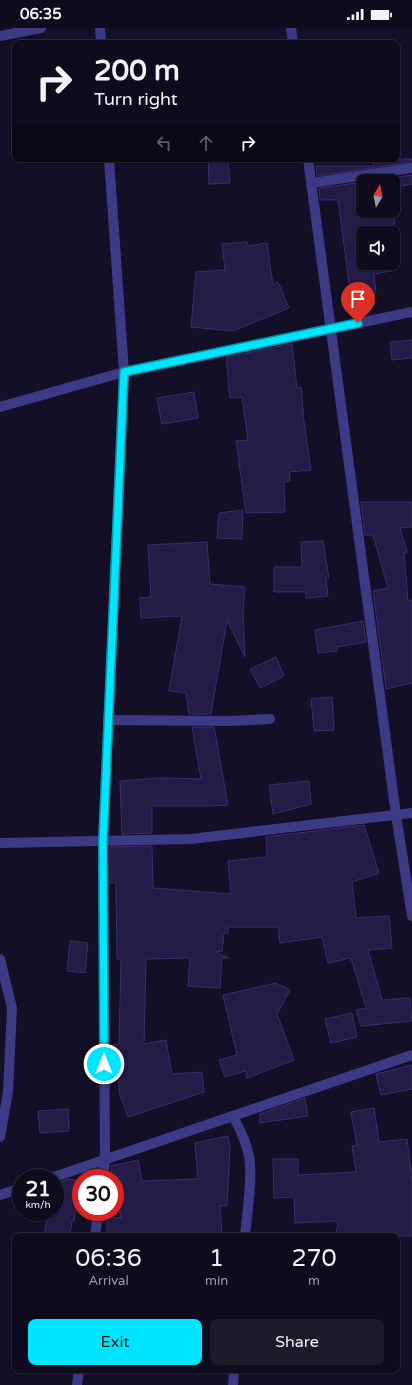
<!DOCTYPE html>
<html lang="en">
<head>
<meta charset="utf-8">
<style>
	body { margin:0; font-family:"Varela Round",sans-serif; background:#1c1929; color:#f1f3f6; height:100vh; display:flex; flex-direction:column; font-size:15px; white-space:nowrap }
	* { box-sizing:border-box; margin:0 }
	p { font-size:13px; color:#9b9ba3 }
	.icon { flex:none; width:22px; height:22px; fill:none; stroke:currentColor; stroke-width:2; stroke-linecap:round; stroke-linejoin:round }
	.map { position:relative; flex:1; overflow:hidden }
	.details { position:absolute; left:12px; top:1205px; width:388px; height:140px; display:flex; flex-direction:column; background:#0e0b1c; border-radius:8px; box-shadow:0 1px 3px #0004,0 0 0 1px #2e2b3b }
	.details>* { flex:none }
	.top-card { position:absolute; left:12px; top:12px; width:388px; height:122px; border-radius:8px; box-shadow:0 1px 3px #0004,0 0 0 1px #2e2b3b; background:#0e0b1c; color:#f1f3f6; overflow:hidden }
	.needle { width:26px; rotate:10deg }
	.controls { position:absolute; left:356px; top:146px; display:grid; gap:8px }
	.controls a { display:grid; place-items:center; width:44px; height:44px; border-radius:8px; background:#0e0b1c; box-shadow:0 1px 3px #0004,0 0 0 1px #2e2b3b; font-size:20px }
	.speed { position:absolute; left:12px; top:1141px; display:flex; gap:8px; font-size:20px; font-weight:700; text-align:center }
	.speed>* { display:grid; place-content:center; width:52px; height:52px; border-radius:50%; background:#0e0b1c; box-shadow:0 1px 3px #0004,0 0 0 1px #2e2b3b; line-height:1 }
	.speed small { font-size:10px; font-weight:400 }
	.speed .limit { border:6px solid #d22; background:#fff; color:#111 }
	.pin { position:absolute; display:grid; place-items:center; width:34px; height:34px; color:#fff; margin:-41px -17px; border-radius:50% 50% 50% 0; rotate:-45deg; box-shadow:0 0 4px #0007 }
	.pin .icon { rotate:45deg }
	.me { position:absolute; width:44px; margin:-22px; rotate:0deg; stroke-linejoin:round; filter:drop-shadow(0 0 3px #0008) }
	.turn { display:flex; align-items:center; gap:14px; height:84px; padding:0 16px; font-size:18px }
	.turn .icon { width:52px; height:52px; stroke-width:2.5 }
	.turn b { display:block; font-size:28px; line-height:34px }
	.lanes { display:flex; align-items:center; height:38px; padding:0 16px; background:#0003; justify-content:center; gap:20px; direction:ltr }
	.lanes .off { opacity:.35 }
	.eta { display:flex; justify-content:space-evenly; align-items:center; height:68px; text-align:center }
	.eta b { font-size:24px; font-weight:600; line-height:28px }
	.action { display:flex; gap:8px; margin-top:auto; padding:8px 16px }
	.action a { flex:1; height:46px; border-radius:8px; background:#00e5ff; color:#111; font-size:16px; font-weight:600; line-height:46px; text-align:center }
	.action a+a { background:#1c1929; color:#f1f3f6 }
	.status { display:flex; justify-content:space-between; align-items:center; height:28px; padding:0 20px; background:#0e0b1c; direction:ltr }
	.status svg { height:11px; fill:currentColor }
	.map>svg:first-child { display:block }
	.building { fill:#241b47; stroke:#3b2d73; fill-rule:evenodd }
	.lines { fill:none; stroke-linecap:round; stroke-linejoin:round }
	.minor { stroke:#3d3a85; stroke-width:10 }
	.route-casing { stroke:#0095a6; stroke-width:10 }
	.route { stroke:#00e5ff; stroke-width:7 }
</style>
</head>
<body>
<div class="status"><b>06:35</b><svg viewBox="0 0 49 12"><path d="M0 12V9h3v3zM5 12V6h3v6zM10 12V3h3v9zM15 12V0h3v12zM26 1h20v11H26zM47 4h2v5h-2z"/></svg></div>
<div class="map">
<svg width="412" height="1357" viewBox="0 0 412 1357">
	<rect width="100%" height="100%" fill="#130f26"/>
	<g class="building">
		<polygon points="208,131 228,131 230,155 209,156"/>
		<polygon points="373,131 412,131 412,134 317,148 316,138 374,138"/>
		<path d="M 412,147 L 412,156 L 396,159 L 396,187 L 394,187 L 396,242 L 374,246 L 376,265 L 351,269 L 338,172 L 320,172 L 319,160 L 363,154 L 363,183 L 393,183 L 393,153 L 369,153 ZM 363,205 L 393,205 L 393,235 L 363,235 Z"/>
		<polygon points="247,214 248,218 267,215 273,257 278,254 289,280 233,303 191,299 196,244 225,242 222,216"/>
		<polygon points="412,312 412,330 392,332 390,314"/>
		<polygon points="292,316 297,360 301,359 304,394 311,442 289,444 290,453 284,454 285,484 246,485 236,413 248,412 242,369 230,370 226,329"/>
		<polygon points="194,364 198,390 162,396 157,370"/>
		<polygon points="361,474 412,474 412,499 400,500 407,524 404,525 408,573 412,572 412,655 386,661 373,563 388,560 373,507 365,507"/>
		<polygon points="243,482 242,511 217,510 219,485"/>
		<polygon points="323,513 329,550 326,550 328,568 306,570 306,564 274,564 274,539 302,539 301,514"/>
		<polygon points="207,514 210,556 245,559 243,584 245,629 227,592 211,686 189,686 186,665 169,663 182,588 141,590 140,570 151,569 148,517"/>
		<polygon points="363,593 366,614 337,619 337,623 318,625 315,602"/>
		<polygon points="276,629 284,648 260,660 250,641"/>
		<polygon points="332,669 334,702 314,703 311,671"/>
		<polygon points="192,699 214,699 228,777 207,778 152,778 152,805 122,806 120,753 161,750 201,751"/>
		<polygon points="309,753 311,776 273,786 269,757"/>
		<polygon points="364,797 379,845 352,854 356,890 389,888 392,920 368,922 382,972 410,970 412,993 361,998 356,982 366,980 351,930 328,935 322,909 280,915 278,899 228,899 228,905 224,905 222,923 216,924 229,930 222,930 220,960 188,958 190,930 146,931 144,1016 166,1012 172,1046 202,1044 204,1064 128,1089 120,1067 116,1035 111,1035 111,1017 119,1016 121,931 117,931 116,855 110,855 110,819 152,818 153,860 231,866 228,833 267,829 266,809"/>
		<polygon points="70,913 88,915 85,945 67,943"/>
		<polygon points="276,955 290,962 277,986 294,1032 247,1050 246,1043 225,1049 219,1032 237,1027 223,967"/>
		<polygon points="352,985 357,1009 331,1015 325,991"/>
		<polygon points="412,1037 412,1061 381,1067 376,1046"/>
		<polygon points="305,1070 308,1088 260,1095 260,1086"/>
		<polygon points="374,1080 379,1114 407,1111 412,1151 412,1208 336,1208 338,1193 295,1195 294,1169 274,1170 273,1131 298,1131 298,1147 356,1144 352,1118 357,1117 351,1084"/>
		<polygon points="68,1081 69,1103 40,1105 38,1083"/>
		<polygon points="228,1108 230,1119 227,1178 220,1178 222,1208 107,1208 107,1189 121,1190 115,1162 115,1150 112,1150 111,1138 138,1132 142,1153 198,1151 195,1115"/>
		<polygon points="68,1151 80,1153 74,1193 72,1193 70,1208 44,1208 48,1184 55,1184 55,1156"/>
	</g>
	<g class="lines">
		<g class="minor">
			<polyline points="100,0 101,15"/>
			<polyline points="291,0 293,15"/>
			<polyline points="0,8 41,0"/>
			<polyline points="308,131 396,787 412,888"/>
			<polyline points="311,155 412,140"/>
			<polyline points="0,379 124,344 412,284"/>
			<polyline points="108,692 229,693 270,691"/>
			<polyline points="0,815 191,811 412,785"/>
			<polyline points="0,931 12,980 8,1064 0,1109"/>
			<path d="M 233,1088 C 240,1101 246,1113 249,1128 C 253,1148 247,1186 245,1208"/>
			<polyline points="51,1150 412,1027"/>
			<polyline points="103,1150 105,1132 103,813 124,344 109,131"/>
			<polyline points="0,1167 21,1160"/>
			<polyline points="95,1208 98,1184"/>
			<polyline points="77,1357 79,1342"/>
			<polyline points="233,1357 234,1342"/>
		</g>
	</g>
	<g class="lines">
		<defs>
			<polyline id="route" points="104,1036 103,813 124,344 358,295"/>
		</defs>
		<use href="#route" class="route-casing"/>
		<use href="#route" class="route"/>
	</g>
</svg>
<div class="controls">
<a><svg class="needle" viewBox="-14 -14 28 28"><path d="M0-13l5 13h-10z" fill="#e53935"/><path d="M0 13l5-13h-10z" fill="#9b9ba3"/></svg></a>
<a><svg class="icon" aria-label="sound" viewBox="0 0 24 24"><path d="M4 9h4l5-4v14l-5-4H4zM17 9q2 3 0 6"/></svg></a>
</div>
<div class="speed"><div>21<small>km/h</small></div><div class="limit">30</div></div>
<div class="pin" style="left:358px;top:295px;background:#d93025"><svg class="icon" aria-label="arrive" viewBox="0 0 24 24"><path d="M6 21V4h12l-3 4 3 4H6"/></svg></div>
<svg class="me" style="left:104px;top:1036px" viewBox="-20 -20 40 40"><circle r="17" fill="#00e5ff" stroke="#fff" stroke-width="3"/><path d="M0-11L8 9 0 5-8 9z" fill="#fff"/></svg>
<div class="top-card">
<div class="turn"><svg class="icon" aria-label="right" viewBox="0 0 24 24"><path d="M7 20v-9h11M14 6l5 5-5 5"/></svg><div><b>200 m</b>Turn right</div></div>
<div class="lanes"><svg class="icon off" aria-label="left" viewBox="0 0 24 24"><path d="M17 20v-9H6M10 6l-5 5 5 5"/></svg><svg class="icon off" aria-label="ahead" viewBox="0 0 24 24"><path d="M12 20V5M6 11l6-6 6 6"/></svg><svg class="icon" aria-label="right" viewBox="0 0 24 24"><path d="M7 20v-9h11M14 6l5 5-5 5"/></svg></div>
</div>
<section class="details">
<div class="eta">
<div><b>06:36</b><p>Arrival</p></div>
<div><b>1</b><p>min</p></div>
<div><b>270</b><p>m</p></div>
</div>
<div class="action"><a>Exit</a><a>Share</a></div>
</section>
</div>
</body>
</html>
